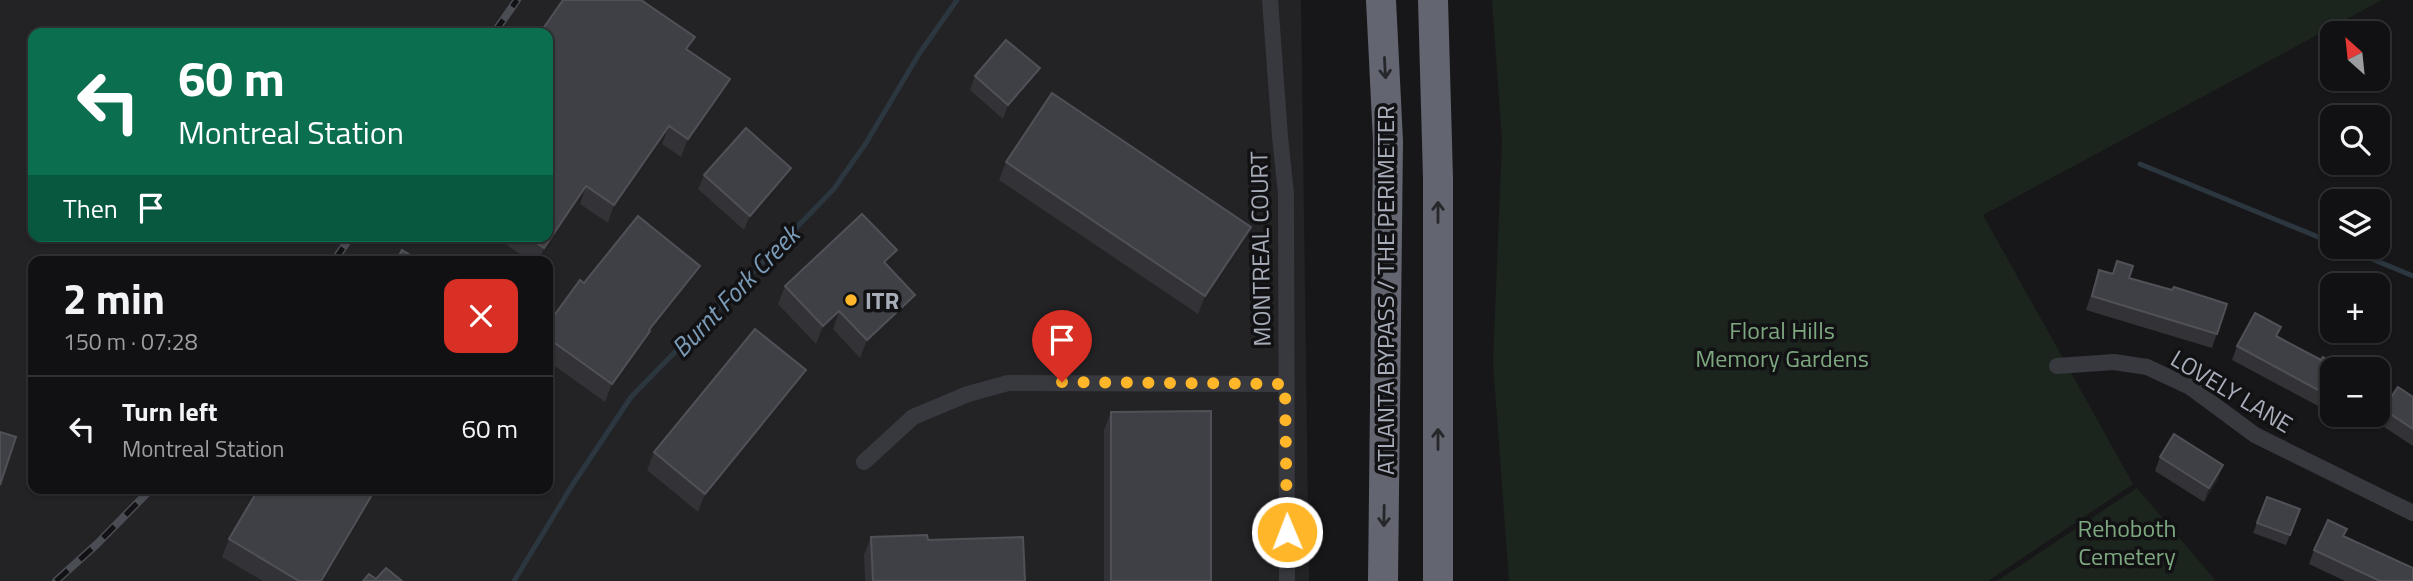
<!DOCTYPE html>
<html lang="en">
<head>
<meta charset="utf-8">
<style>
	body { margin:0; font-family:"Titillium Web",sans-serif; background:#1e1f21; color:#f1f3f6; height:100vh; display:flex; flex-direction:column; font-size:26px; white-space:nowrap }
	* { box-sizing:border-box; margin:0 }
	p { font-size:23px; color:#9c9da0 }
	.icon { flex:none; width:38px; height:38px; fill:none; stroke:currentColor; stroke-width:2; stroke-linecap:round; stroke-linejoin:round }
	.map { position:relative; flex:1; overflow:hidden }
	.details { position:absolute; left:28px; top:256px; width:525px; height:238px; display:flex; flex-direction:column; background:#111113; border-radius:14px; box-shadow:0 2px 5px #0004,0 0 0 2px #303133 }
	.details>* { flex:none }
	.top-card { position:absolute; left:28px; top:28px; width:525px; height:214px; border-radius:14px; box-shadow:0 2px 5px #0004,0 0 0 2px #303133; background:#0b6e4f; color:#fff; overflow:hidden }
	.needle { width:46px; rotate:333deg }
	.controls { position:absolute; left:2320px; top:21px; display:grid; gap:14px }
	.controls a { display:grid; place-items:center; width:70px; height:70px; border-radius:14px; background:#111113; box-shadow:0 2px 5px #0004,0 0 0 2px #303133; font-size:35px }
	.pin { position:absolute; display:grid; place-items:center; width:60px; height:60px; color:#fff; margin:-72px -30px; border-radius:50% 50% 50% 0; rotate:-45deg; box-shadow:0 0 7px #0007 }
	.pin .icon { rotate:45deg }
	.me { position:absolute; width:77px; margin:-38px; rotate:359deg; stroke-linejoin:round; filter:drop-shadow(0 0 5px #0008) }
	.turn { display:flex; align-items:center; gap:24px; height:147px; padding:0 35px; font-size:32px }
	.turn .icon { width:91px; height:91px; stroke-width:2.5 }
	.turn b { display:block; font-size:49px; line-height:60px }
	.then { display:flex; align-items:center; height:66px; padding:0 35px; background:#0003; gap:14px; font-size:26px }
	.round { display:grid; place-items:center; flex:none; width:74px; height:74px; border-radius:14px; background:#1e1f21 }
	.overview { display:flex; align-items:center; justify-content:space-between; height:119px; padding:0 35px }
	h1 { font-size:42px; font-weight:700; line-height:52px }
	ul { padding:0; list-style:none }
	li { display:flex; align-items:center; gap:21px; height:105px; padding:0 35px; border-top:2px solid #303133 }
	li div { flex:1 }
	li b { display:block; font-size:26px }
	li em { font-style:normal }
	.map>svg:first-child { display:block }
	.built { fill:#232326; fill-rule:evenodd }
	.green { fill:#1c251d }
	.lines { fill:none; stroke-linecap:round; stroke-linejoin:round }
	.stream { stroke:#2b363f; stroke-width:5 }
	.minor { stroke:#37393f; stroke-width:16 }
	.motorway { stroke:#636670; stroke-width:30 }
	.rail-casing { stroke:#4a4d54; stroke-width:8 }
	.rail { stroke:#121214; stroke-width:5; stroke-dasharray:16; stroke-linecap:butt }
	.wall { fill:#333337 }
	.shaded-wall { fill:#222225 }
	.building { fill:#3f4045; stroke:#505157; stroke-width:2 }
	.oneway { stroke:#26272b }
	.route { stroke:#ffb629; stroke-width:12; stroke-dasharray:0 21.6 }
	.poi-dot { fill:#ffb629; stroke:#121214; stroke-width:2.5 }
	.labels { text-anchor:middle; dominant-baseline:central; stroke-width:7; stroke-linejoin:round; paint-order:stroke }
	.street-label { font-size:24px; fill:#a8adba; stroke:#121214 }
	.poi-label { font-size:24px; font-weight:bold; fill:#a8adba; stroke:#121214; text-anchor:start }
	.park-label { font-size:24px; fill:#7da77f; stroke:#121214 }
	.water-label { font-size:26px; font-style:italic; fill:#7b9cb9; stroke:#121214 }
</style>
</head>
<body>
<div class="map">
<svg width="2413" height="581" viewBox="0 0 2413 581">
	<rect width="100%" height="100%" fill="#171719"/>
	<path class="built" d="M 0,0 L 1301,0 L 1309,581 L 0,581 ZM 33,33 L 548,33 L 548,236 L 33,236 ZM 33,261 L 548,261 L 548,488 L 33,488 Z"/>
	<g class="green">
		<polygon points="1492,0 2382,0 1983,215 2133,484 1988,581 1509,581 1493,363 1502,141"/>
		<polygon points="2137,488 2216,581 1997,581"/>
	</g>
	<g class="lines">
		<g class="stream">
			<polyline points="2140,164 2333,243"/>
			<polyline points="2343,247 2413,276"/>
			<polyline points="514,581 573,484 631,397 833,190 866,143 919,54 957,0"/>
		</g>
		<g class="minor">
			<polyline points="1270,0 1280,136 1286,194 1287,581"/>
			<polyline points="2057,366 2114,362 2147,367 2190,387 2255,435 2413,513"/>
			<polyline points="864,462 913,417 968,394 1008,383 1285,384"/>
		</g>
		<g class="motorway">
			<polyline points="1381,0 1388,141 1383,581"/>
			<polyline points="1433,0 1438,178 1438,581"/>
		</g>
		<defs>
			<g id="rail">
				<polyline points="494,33 517,0"/>
				<polyline points="334,261 351,236"/>
				<polyline points="56,581 97,544 152,488"/>
			</g>
		</defs>
		<use href="#rail" class="rail-casing"/>
		<use href="#rail" class="rail"/>
	</g>
	<g class="wall">
		<polygon points="695,37 689,51 723,97 681,157 662,144 608,223 580,204 541,261 530,261 494,236 548,236"/>
		<polygon points="975,76 1035,82 1003,119 970,90"/>
		<polygon points="1006,162 1245,245 1198,314 999,180"/>
		<polygon points="791,168 786,182 744,230 698,189 704,175"/>
		<polygon points="2117,261 2129,278 2227,304 2212,348 2086,310 2099,270 2112,274"/>
		<polygon points="700,266 694,284 646,344 644,349 605,402 548,361 548,324 584,283"/>
		<polygon points="890,268 909,313 860,358 833,329 816,344 778,304 785,286"/>
		<polygon points="2281,327 2277,337 2321,360 2336,365 2333,369 2333,414 2232,360 2237,346"/>
		<polygon points="800,388 698,512 647,470 654,452"/>
		<polygon points="2413,397 2413,446 2378,423 2383,409"/>
		<polygon points="1111,412 1211,581 1104,581 1104,430"/>
		<polygon points="2333,415 2356,415 2351,424"/>
		<polygon points="2160,457 2218,479 2204,502 2155,471"/>
		<polygon points="259,488 381,488 325,581 263,581 222,557 229,539"/>
		<polygon points="2267,497 2300,509 2286,545 2253,533"/>
		<polygon points="2344,536 2413,581 2345,581 2309,564 2314,550"/>
		<polygon points="871,537 928,540 1025,581 865,581 864,555"/>
	</g>
	<g class="shaded-wall">
		<polygon points="695,37 688,55 686,49"/>
		<polygon points="1040,68 1035,82 1003,119 1008,105"/>
		<polygon points="730,79 723,97 681,157 688,139"/>
		<polygon points="669,126 662,144 608,223 614,205"/>
		<polygon points="791,168 786,182 744,230 750,216"/>
		<polygon points="586,186 580,204 541,261 539,261 544,248"/>
		<polygon points="1251,227 1245,245 1198,314 1205,296"/>
		<polygon points="897,250 890,268 884,262"/>
		<polygon points="700,266 694,284 646,344 644,349 605,402 612,384 649,330"/>
		<polygon points="915,295 909,313 860,358 867,340"/>
		<polygon points="839,311 833,329 816,344 823,326"/>
		<polygon points="806,370 800,388 698,512 705,494"/>
		<polygon points="2223,465 2218,479 2204,502 2209,488"/>
		<polygon points="376,488 381,488 325,581 321,581"/>
	</g>
	<g class="building">
		<polygon points="563,0 641,0 695,37 686,49 730,79 688,139 669,126 614,205 586,186 544,248 527,236 548,236 548,33 540,33"/>
		<polygon points="1006,40 1040,68 1008,105 975,76"/>
		<polygon points="1052,93 1251,227 1205,296 1006,162"/>
		<polygon points="746,128 791,168 750,216 704,175"/>
		<polygon points="862,214 897,250 884,262 915,295 867,340 839,311 823,326 785,286"/>
		<polygon points="638,216 700,266 649,330 650,331 612,384 548,338 548,334 553,327 548,324 580,280 584,283"/>
		<polygon points="402,250 420,261 396,261"/>
		<polygon points="2117,261 2133,266 2129,278 2172,290 2174,287 2227,304 2217,334 2092,296 2099,270 2113,274"/>
		<polygon points="2255,313 2281,327 2276,336 2321,360 2323,357 2336,365 2339,360 2357,369 2333,369 2333,398 2237,346"/>
		<polygon points="755,329 806,370 705,494 654,452"/>
		<polygon points="2398,387 2413,397 2413,429 2383,409"/>
		<polygon points="1211,411 1211,581 1111,581 1111,412"/>
		<polygon points="0,432 16,437 0,485"/>
		<polygon points="2174,434 2223,465 2209,488 2160,457"/>
		<polygon points="259,488 376,488 321,581 299,581 229,539"/>
		<polygon points="2267,497 2300,509 2290,535 2257,523"/>
		<polygon points="2328,520 2347,529 2343,536 2413,568 2413,581 2380,581 2314,550"/>
		<polygon points="927,535 928,540 1023,537 1025,581 873,581 871,537"/>
		<polygon points="386,568 402,581 363,581 369,574 376,579"/>
	</g>
	<defs><path id="oneway-shaft" d="M-6 0H5M1.5-3L5.5 0L1.5 3" fill="none" stroke-width="1.6" stroke-linecap="round" stroke-linejoin="round" transform="scale(1.75)"/></defs>
	<g class="oneway">
		<use href="#oneway-shaft" transform="translate(1385 68) rotate(87)"/>
		<use href="#oneway-shaft" transform="translate(1438 212) rotate(-90)"/>
		<use href="#oneway-shaft" transform="translate(1438 439) rotate(-90)"/>
		<use href="#oneway-shaft" transform="translate(1384 516) rotate(91)"/>
	</g>
	<g class="lines">
		<polyline class="route" points="1062,382 1285,384 1287,532"/>
	</g>
	<circle class="poi-dot" cx="851" cy="300" r="7"/>
	<g class="labels">
		<g class="street-label">
			<text transform="translate(1260 249) rotate(-91)">MONTREAL COURT</text>
			<text transform="translate(1385 290) rotate(-90)">ATLANTA BYPASS / THE PERIMETER</text>
			<text transform="translate(2232 391) rotate(31)">LOVELY LANE</text>
		</g>
		<g class="poi-label">
			<text x="865" y="300">ITR</text>
		</g>
		<g class="park-label">
			<text x="1782" y="330">Floral Hills<tspan x="1782" dy="28">Memory Gardens</tspan></text>
			<text x="2127" y="528">Rehoboth<tspan x="2127" dy="28">Cemetery</tspan></text>
		</g>
		<g class="water-label">
			<text transform="translate(735 291) rotate(-46)">Burnt Fork Creek</text>
		</g>
	</g>
</svg>
<div class="controls">
<a><svg class="needle" viewBox="-14 -14 28 28"><path d="M0-13l5 13h-10z" fill="#e53935"/><path d="M0 13l5-13h-10z" fill="#9c9da0"/></svg></a>
<a><svg class="icon" aria-label="search" viewBox="0 0 24 24"><circle cx="10" cy="10" r="6"/><path d="M15 15l6 6"/></svg></a>
<a><svg class="icon" aria-label="layers" viewBox="0 0 24 24"><path d="M12 4l9 5-9 5-9-5zM3 14l9 5 9-5"/></svg></a>
<a>+</a>
<a>−</a>
</div>
<div class="pin" style="left:1062px;top:382px;background:#d93025"><svg class="icon" aria-label="arrive" viewBox="0 0 24 24"><path d="M6 21V4h12l-3 4 3 4H6"/></svg></div>
<svg class="me" style="left:1287px;top:532px" viewBox="-20 -20 40 40"><circle r="17" fill="#ffb629" stroke="#fff" stroke-width="3"/><path d="M0-11L8 9 0 5-8 9z" fill="#fff"/></svg>
<div class="top-card">
<div class="turn"><svg class="icon" aria-label="left" viewBox="0 0 24 24"><path d="M17 20v-9H6M10 6l-5 5 5 5"/></svg><div><b>60 m</b>Montreal Station</div></div>
<div class="then">Then<svg class="icon" aria-label="arrive" viewBox="0 0 24 24"><path d="M6 21V4h12l-3 4 3 4H6"/></svg></div>
</div>
<section class="details">
<div class="overview"><div><h1>2 min</h1><p>150 m · 07:28</p></div><a class="round" style="background:#d93025;color:#fff"><svg class="icon" aria-label="close" viewBox="0 0 24 24"><path d="M6 6l12 12M18 6L6 18"/></svg></a></div>
<ul>
<li><svg class="icon" aria-label="left" viewBox="0 0 24 24"><path d="M17 20v-9H6M10 6l-5 5 5 5"/></svg><div><b>Turn left</b><p>Montreal Station</p></div><em>60 m</em></li>
</ul>
</section>
</div>
</body>
</html>
